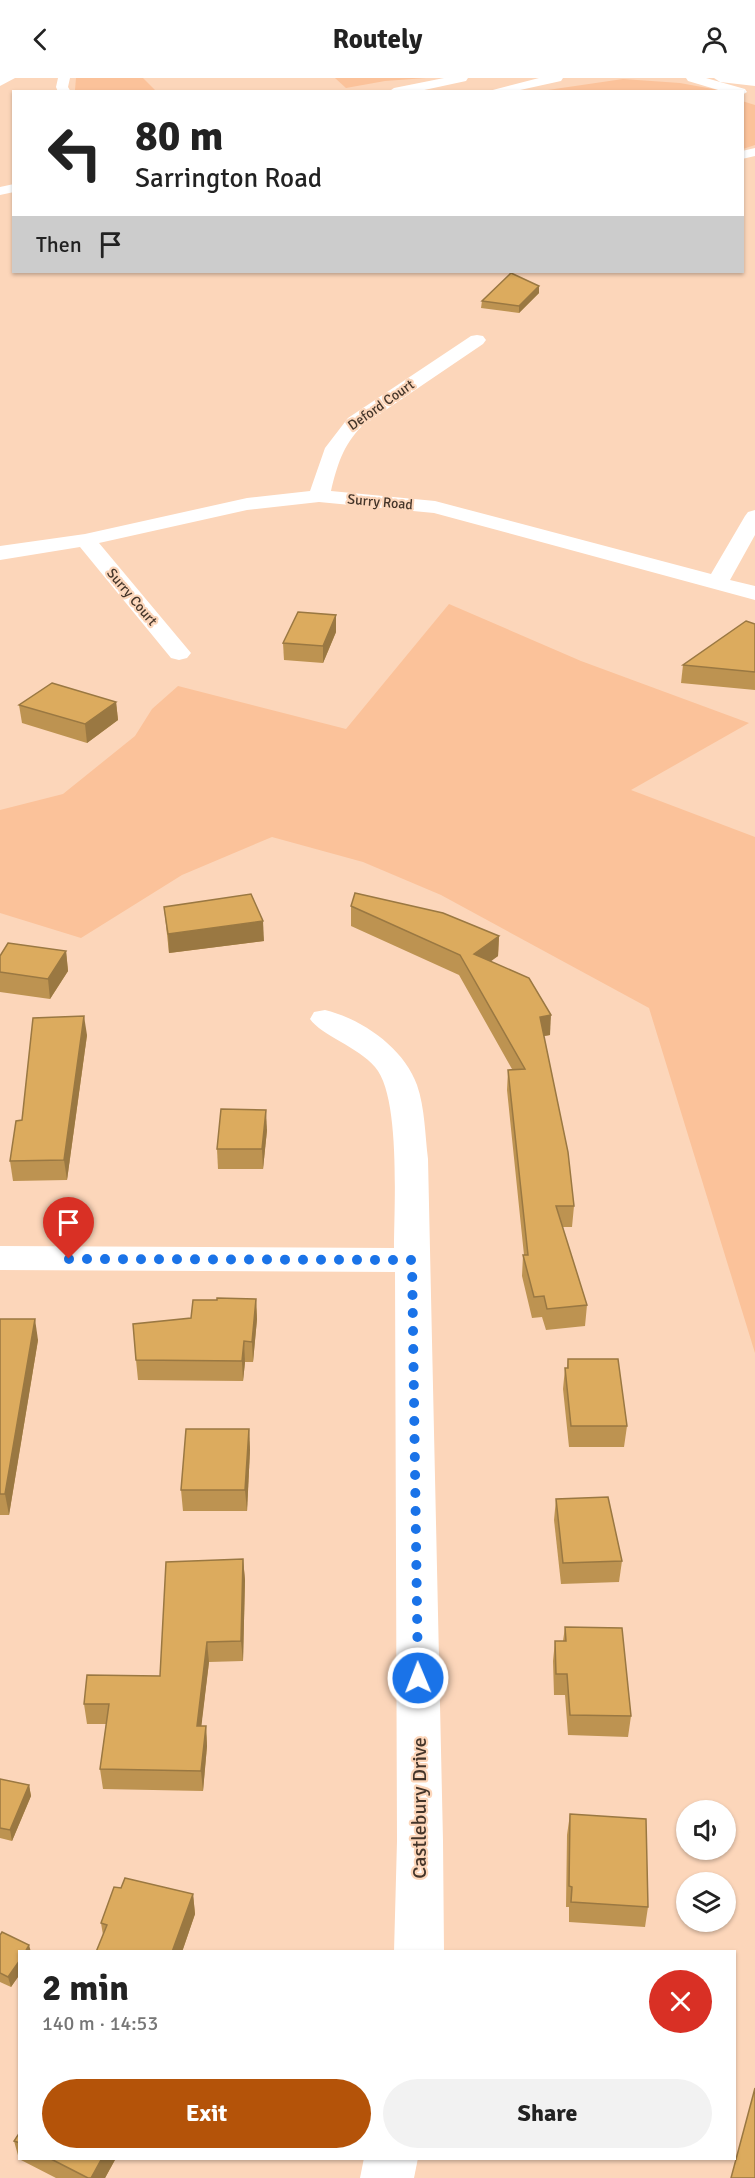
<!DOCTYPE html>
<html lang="en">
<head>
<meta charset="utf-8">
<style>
	body { margin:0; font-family:Signika,sans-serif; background:#f2f2f2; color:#222; height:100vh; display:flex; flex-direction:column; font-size:22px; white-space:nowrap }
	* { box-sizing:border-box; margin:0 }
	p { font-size:20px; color:#767676 }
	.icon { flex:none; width:33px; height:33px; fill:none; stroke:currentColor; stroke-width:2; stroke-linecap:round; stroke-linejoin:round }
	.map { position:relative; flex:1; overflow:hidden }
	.sheet { position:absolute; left:18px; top:1872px; width:718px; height:210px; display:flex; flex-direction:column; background:#fff; border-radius:0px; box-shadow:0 2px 4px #0004 }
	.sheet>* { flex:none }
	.hud { position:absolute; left:12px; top:12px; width:732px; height:183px; border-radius:0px; box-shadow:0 2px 4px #0004; background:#fff; color:#222; overflow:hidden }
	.controls { position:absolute; left:676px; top:1722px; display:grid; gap:12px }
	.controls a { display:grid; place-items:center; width:60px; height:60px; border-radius:50%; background:#fff; box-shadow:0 2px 4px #0004; font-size:30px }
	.pin { position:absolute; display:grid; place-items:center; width:51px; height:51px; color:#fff; margin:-62px -26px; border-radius:50% 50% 50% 0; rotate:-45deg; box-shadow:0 0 6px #0007 }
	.pin .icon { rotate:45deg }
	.me { position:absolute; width:66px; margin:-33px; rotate:359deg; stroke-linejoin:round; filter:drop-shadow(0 0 4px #0008) }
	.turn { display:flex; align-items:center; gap:21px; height:126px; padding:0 24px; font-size:27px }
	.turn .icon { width:78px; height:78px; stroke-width:2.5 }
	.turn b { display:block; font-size:42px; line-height:51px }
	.then { display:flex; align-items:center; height:57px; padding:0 24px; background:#0003; gap:12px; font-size:22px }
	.round { display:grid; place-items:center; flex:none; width:63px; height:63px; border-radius:32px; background:#f2f2f2 }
	.headline { display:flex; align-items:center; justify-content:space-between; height:102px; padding:0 24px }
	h1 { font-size:36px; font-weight:700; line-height:45px }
	.primary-button { display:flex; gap:12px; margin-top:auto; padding:12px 24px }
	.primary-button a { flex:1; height:69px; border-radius:36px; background:#b45309; color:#fff; font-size:24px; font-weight:700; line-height:69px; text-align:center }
	.primary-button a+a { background:#f2f2f2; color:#222 }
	header { display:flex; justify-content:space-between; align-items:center; height:78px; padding:0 24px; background:#fff; font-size:27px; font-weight:700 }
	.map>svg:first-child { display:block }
	.green { fill:#fbc29a }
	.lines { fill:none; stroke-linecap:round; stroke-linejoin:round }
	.street { fill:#fff; fill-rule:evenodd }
	.primary { fill:#fff; fill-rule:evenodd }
	.highway { fill:#fff; fill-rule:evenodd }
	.wall { fill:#bd9351 }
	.shaded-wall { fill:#9a7842 }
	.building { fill:#dcab5e; stroke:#9a7842; stroke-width:1.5 }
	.route { stroke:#1a73e8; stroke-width:10; stroke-dasharray:0 18 }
	.labels { text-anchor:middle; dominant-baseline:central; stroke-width:4.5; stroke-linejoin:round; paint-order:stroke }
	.far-street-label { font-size:14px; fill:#44352a; stroke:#fcd6ba }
	.near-street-label { font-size:20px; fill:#44352a; stroke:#fcd6ba }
</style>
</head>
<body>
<header><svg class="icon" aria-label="back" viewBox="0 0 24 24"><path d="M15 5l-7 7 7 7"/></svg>Routely<svg class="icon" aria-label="person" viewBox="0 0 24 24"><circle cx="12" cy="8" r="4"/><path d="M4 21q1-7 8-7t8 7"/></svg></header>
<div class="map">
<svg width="755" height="2100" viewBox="0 0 755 2100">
	<rect width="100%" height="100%" fill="#fcd6ba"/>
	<g class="green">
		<polygon points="76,0 143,0 156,13 78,13 75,12"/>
		<polygon points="335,0 426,0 385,3 346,10"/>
		<polygon points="623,1 680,5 724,13 534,14"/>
		<polygon points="742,23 755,27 755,67 743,71"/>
		<polygon points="449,526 581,583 749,645 631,712 755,759 755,1275 649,930 441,817 363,784 272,759 182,797 81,860 0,835 0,732 63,716 135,658 152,631 178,608 346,651"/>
	</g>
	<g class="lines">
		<g class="street">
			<path d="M 477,257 L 483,258 L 486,262 L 483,266 L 362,348 C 343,367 337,388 331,413 L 435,423 L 711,496 L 745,438 L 748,434 L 755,432 L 755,457 L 730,502 L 755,508 L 755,522 L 434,435 L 319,424 L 247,432 L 99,465 L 191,575 L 187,580 L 179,582 L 171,580 L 80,469 L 0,482 L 0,468 L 85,456 L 247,420 L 310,413 L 325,370 L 348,340 L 471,258 Z"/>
			<path d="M 325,932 C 362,941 404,970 417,1007 C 425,1030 425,1057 428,1081 L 443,1763 L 444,1874 L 394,1874 L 397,1763 L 395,1194 L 0,1192 L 0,1168 L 394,1170 C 394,1130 401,1018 375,989 C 358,969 321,957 310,941 L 314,934 Z"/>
			<polygon points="364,2080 418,2080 414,2100 360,2100"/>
		</g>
		<polygon class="primary" points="714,0 755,0 755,8 720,4"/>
		<g class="highway">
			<polygon points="0,0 15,0 0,8"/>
			<polygon points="58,0 70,0 68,9 71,14 58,14 56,9"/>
			<polygon points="444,0 468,0 466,3 415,14 388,14 394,10"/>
			<polygon points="539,0 563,0 561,3 511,14 485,14"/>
			<polygon points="686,0 706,0 745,11 747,14 742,17 742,14 725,14 688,3"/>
			<polygon points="755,70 755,78 742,81 742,73"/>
			<polygon points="14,106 14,114 0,117 0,109"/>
		</g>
	</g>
	<g class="wall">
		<polygon points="539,208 539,215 519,235 481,230 482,223"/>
		<polygon points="336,537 336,554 323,585 284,582 283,565"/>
		<polygon points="755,546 755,612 681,605 683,587"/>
		<polygon points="116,624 118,642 87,665 22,645 19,627"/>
		<polygon points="351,828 499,858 498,878 490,883 550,957 544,958 574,1128 572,1149 562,1149 587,1227 585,1248 546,1252 542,1239 532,1240 522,1198 523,1177 524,1177 507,1012 508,992 512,991 459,897 351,848"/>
		<polygon points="164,829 264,863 169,875"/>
		<polygon points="66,873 68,893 50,921 0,914 0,878"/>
		<polygon points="87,957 67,1102 13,1103 10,1083 22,1042"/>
		<polygon points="267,1052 263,1091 218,1091 217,1071"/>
		<polygon points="256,1221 257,1241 253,1284 245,1284 243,1303 138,1302 136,1282 191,1240 217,1222"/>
		<polygon points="0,1241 38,1262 9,1437 0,1437"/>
		<polygon points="568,1281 627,1348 624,1369 569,1369 563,1311 565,1290 567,1290"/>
		<polygon points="249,1351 250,1372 247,1433 183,1433 181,1412"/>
		<polygon points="556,1421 622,1483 619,1504 561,1506 554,1442"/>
		<polygon points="243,1481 245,1502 243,1583 209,1584 201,1648 206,1648 207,1668 203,1713 103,1711 100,1691 106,1646 87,1646 84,1626 160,1598"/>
		<polygon points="565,1549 631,1638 628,1659 568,1657 565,1617 554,1617 553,1583 555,1563 563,1563"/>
		<polygon points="0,1701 29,1707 31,1718 12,1763 0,1760"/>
		<polygon points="570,1736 648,1829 645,1849 569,1844 569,1829 566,1829 567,1757"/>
		<polygon points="121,1810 193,1816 195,1836 182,1874 96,1874 103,1857 101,1845"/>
		<polygon points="0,1857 20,1874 20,1896 11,1909 0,1904"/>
		<polygon points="20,2054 20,2080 116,2080 105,2100 56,2100 19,2081 14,2063"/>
	</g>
	<g class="shaded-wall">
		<polygon points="539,208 539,215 519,235 519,228"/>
		<polygon points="336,537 336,554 323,585 323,568"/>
		<polygon points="116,624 118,642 87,665 85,646"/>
		<polygon points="263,843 264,863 169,875 168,856"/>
		<polygon points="499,858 498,878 474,896 474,876"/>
		<polygon points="66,873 68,893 50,921 48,901"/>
		<polygon points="551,937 550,957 538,959 540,939"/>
		<polygon points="84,938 87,957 67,1102 64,1082"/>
		<polygon points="266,1032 267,1052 263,1091 262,1071"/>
		<polygon points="256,1221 257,1241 253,1284 252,1264"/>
		<polygon points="35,1241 38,1262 9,1437 5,1416"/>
		<polygon points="244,1263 245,1284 243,1303 242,1283"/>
		<polygon points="249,1351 250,1372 247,1433 245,1412"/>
		<polygon points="243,1481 245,1502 243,1583 241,1563"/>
		<polygon points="207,1564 209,1584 199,1668 197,1648"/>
		<polygon points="206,1648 207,1668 203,1713 201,1693"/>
		<polygon points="29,1707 31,1718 12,1763 10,1752"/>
		<polygon points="193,1816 195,1836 182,1874 172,1874"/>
		<polygon points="29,1867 31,1874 25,1874"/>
		<polygon points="20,1882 20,1896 11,1909 8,1899"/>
		<polygon points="102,2080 116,2080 105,2100 91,2100"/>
	</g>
	<g class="building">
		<polygon points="511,195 539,208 519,228 482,223"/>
		<polygon points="298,534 336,537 323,568 283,565"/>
		<polygon points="746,543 755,546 755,594 683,587"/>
		<polygon points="52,605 116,624 85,646 19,627"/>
		<polygon points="355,815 443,835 499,858 474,876 529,900 551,937 540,939 568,1074 574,1128 556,1128 587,1227 547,1231 544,1218 534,1219 523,1177 528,1177 508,992 525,991 460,877 351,828"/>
		<polygon points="251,816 263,843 168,856 164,829"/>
		<polygon points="8,865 66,873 48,901 0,894 0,878"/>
		<polygon points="84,938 64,1082 10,1083 16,1043 22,1042 33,940"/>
		<polygon points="221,1031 266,1032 262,1071 217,1071"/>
		<polygon points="217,1220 256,1221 252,1264 244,1263 242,1283 136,1282 133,1246 191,1240 193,1222 217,1222"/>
		<polygon points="0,1241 35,1241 5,1416 0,1416"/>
		<polygon points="568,1281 618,1281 627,1348 571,1348 565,1290 568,1290"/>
		<polygon points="186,1351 249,1351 245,1412 181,1412"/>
		<polygon points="608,1419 622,1483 563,1485 556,1421"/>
		<polygon points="243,1481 241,1563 207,1564 197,1648 206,1648 201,1693 100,1691 109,1626 84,1626 87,1597 160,1598 166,1484"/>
		<polygon points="565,1549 622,1550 631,1638 570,1637 567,1596 556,1596 555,1563 566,1563"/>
		<polygon points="0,1701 29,1707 10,1752 0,1750"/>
		<polygon points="570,1736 646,1741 648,1829 571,1824 572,1809 569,1808"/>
		<polygon points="125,1800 193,1816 172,1874 96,1874 107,1847 101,1845 114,1809 121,1810"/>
		<polygon points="2,1854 29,1867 25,1874 20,1874 20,1882 8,1899 0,1895 0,1857"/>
		<polygon points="755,2010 755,2100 731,2100"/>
		<polygon points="20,2054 20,2065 14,2063"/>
		<polygon points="49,2080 102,2080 91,2100 88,2100"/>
	</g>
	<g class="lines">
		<polyline class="route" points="69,1181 412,1182 418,1600"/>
	</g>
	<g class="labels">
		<g class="far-street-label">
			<text transform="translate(381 327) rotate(-35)">Deford Court</text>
			<text transform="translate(380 424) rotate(5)">Surry Road</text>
			<text transform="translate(132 519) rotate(50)">Surry Court</text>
		</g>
		<g class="near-street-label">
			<text transform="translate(419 1730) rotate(-90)">Castlebury Drive</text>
		</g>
	</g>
</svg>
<div class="controls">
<a><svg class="icon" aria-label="sound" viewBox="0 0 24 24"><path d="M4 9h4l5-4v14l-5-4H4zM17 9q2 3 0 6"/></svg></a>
<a><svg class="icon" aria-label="layers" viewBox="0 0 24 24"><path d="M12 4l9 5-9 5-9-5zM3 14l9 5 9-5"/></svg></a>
</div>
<div class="pin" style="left:69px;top:1181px;background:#d93025"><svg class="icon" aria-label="arrive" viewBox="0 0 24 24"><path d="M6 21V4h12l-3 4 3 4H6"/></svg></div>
<svg class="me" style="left:418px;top:1600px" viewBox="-20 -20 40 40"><circle r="17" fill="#1a73e8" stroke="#fff" stroke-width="3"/><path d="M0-11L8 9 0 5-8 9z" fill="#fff"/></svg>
<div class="hud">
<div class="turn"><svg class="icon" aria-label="left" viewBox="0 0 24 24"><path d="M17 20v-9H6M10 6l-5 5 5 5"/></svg><div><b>80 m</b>Sarrington Road</div></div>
<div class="then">Then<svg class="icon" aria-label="arrive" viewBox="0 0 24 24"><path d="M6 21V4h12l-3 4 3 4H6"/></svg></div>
</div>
<section class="sheet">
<div class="headline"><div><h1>2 min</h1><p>140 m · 14:53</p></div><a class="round" style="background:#d93025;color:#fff"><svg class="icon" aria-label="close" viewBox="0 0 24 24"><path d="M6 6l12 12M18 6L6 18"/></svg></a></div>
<div class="primary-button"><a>Exit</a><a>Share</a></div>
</section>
</div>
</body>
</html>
